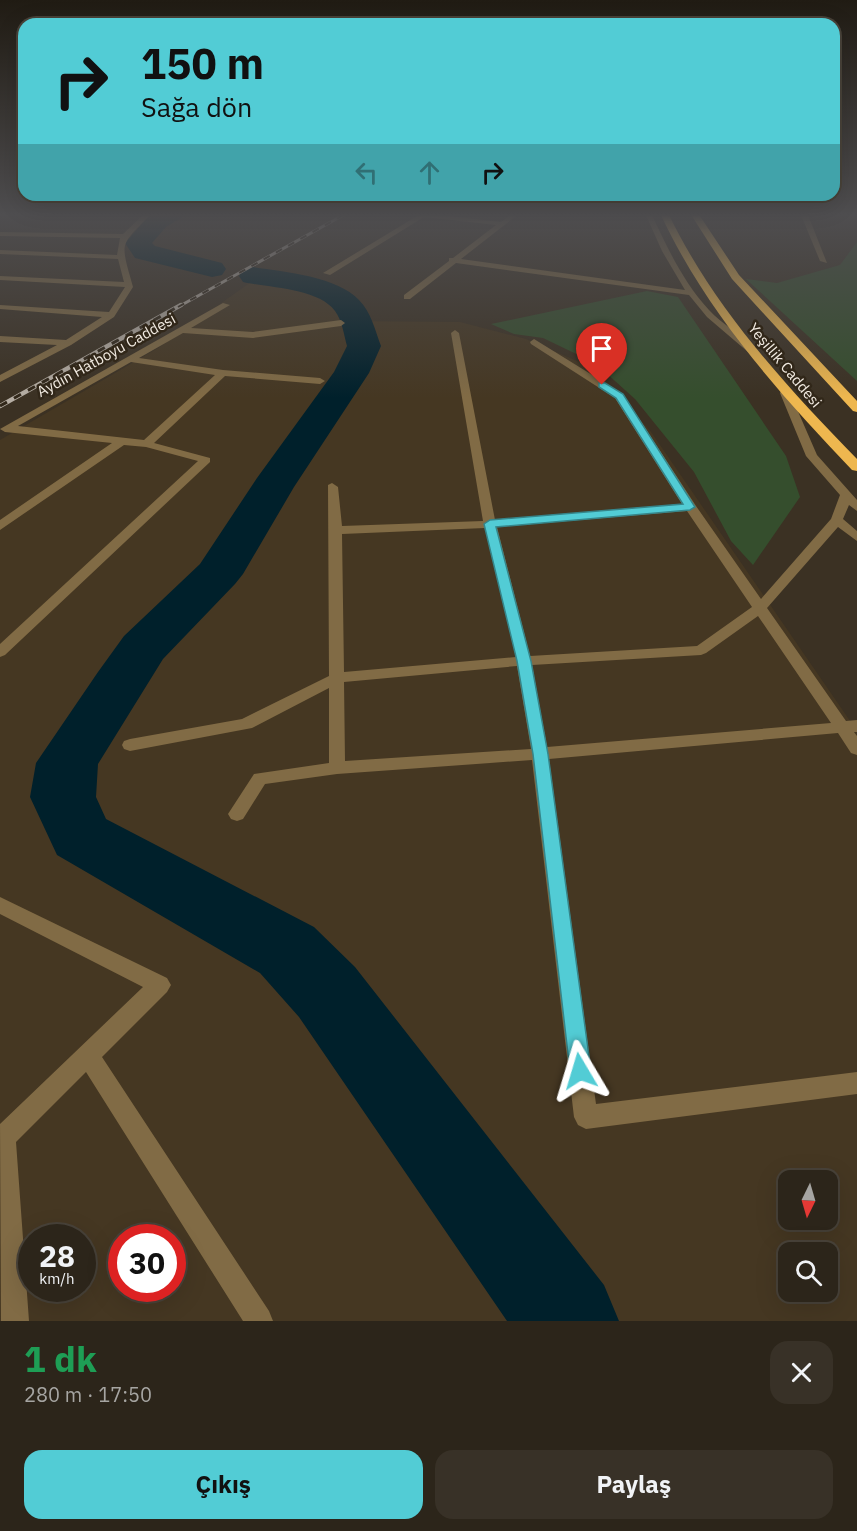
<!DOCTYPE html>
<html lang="tr">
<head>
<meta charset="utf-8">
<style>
	body { margin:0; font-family:"IBM Plex Sans",sans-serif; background:#383127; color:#f1f3f6; height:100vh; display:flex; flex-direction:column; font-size:22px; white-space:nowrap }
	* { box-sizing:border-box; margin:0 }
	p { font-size:20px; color:#a6a5a2 }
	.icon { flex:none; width:33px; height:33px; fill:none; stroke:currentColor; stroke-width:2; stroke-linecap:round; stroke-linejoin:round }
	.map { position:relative; height:1321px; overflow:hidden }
	.panel { display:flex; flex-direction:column; background:#2c251a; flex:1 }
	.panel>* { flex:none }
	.banner { position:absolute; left:18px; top:18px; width:822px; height:183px; border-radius:18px; box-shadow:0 6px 24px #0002,0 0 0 2px #484239; background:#52ccd5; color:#111; overflow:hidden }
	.needle { width:39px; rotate:185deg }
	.controls { position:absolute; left:778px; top:1170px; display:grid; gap:12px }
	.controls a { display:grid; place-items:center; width:60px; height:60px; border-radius:12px; background:#2c251a; box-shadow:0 6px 24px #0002,0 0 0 2px #484239; font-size:30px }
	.speed { position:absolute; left:18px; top:1224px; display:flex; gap:12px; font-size:30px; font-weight:700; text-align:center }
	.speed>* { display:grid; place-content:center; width:78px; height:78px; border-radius:50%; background:#2c251a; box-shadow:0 6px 24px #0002,0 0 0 2px #484239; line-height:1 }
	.speed small { font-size:15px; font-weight:400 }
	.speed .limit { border:9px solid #d22; background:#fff; color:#111 }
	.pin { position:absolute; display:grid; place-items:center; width:51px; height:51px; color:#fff; margin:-62px -26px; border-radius:50% 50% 50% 0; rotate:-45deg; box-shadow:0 0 6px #0007 }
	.pin .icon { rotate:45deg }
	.me { position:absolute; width:66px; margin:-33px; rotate:353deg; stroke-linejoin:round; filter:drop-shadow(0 0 4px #0008) }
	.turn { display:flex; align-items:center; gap:21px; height:126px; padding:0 24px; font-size:27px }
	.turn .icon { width:78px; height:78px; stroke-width:2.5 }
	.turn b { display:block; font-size:42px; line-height:51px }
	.lanes { display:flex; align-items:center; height:57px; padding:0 24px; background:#0003; justify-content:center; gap:30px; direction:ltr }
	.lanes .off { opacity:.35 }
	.round { display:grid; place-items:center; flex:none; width:63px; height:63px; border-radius:18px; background:#383127 }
	.overview { display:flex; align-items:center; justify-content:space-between; height:102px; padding:0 24px }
	h1 { font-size:36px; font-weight:700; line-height:45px; color:#1e9e55 }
	.action { display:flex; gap:12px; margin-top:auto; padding:12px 24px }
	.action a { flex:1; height:69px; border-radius:18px; background:#52ccd5; color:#111; font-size:24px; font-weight:700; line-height:69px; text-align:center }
	.action a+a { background:#383127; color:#f1f3f6 }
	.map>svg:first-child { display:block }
	.built { fill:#453722; fill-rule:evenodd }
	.green { fill:#354e2d }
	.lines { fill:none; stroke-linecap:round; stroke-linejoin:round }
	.river { fill:#00202b; fill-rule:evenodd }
	.minor { fill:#816b45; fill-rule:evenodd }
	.highway { fill:#eeb74f; fill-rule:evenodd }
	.rail-far1-casing { stroke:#b6aea4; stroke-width:3 }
	.rail-casing { stroke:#b6aea4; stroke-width:4.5 }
	.rail-far1 { stroke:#312719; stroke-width:2; stroke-dasharray:7; stroke-linecap:butt }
	.rail { stroke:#312719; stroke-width:3; stroke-dasharray:8; stroke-linecap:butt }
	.route { fill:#52ccd5; stroke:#35858a; stroke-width:1.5 }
	.labels { text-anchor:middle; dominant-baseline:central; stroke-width:5; stroke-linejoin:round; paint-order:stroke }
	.far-street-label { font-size:15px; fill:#f1eae1; stroke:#312719 }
</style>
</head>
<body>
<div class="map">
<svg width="857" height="1321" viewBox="0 0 857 1321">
	<rect width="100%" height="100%" fill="#3b3123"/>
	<path class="built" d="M 262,281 L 305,290 L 334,301 L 342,310 L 347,321 L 460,322 L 526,339 L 591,367 L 611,386 L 651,432 L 857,731 L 857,1321 L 0,1321 L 0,440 L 158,348 L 251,282 ZM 789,1180 L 828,1180 L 828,1220 L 789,1220 ZM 32,1238 L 82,1238 L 82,1288 L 32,1288 ZM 122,1238 L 172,1238 L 172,1288 L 122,1288 ZM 789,1252 L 828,1252 L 828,1292 L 789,1292 Z"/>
	<g class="green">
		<polygon points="857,242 857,381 746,279 777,283 840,265"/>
		<polygon points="647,291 678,297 786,456 800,497 753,565 731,541 694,472 635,399 595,363 543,338 514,334 491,324"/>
	</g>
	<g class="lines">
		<g class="river">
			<polygon points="155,213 184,213 181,218 166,227 152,243 155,246 222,263 226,269 222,275 212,277 135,258 125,243 148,217"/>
			<path d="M 253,267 C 284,272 337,276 359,300 C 371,312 375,330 381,346 L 369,373 L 294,487 L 243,574 L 235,584 L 163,659 L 98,764 L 96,797 L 106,819 L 314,927 L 355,967 L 604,1285 L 619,1321 L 507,1321 L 299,1017 L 260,973 L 57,855 L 30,797 L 36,763 L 98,672 L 124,636 L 200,564 L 257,478 L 334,372 L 347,346 C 344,335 342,320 335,311 C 318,288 268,288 243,282 L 239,276 L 243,270 Z"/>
		</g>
		<g class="minor">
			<path d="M 145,213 L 152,213 C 119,247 120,240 133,287 L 114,317 L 71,345 L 0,382 L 0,375 L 57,345 L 0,342 L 0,336 L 66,340 L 102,317 L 0,309 L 0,305 L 109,312 L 125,287 L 0,280 L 0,276 L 124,282 L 118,259 L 0,254 L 0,250 L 117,255 L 120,238 L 0,236 L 0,232 L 123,234 Z"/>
			<path d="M 422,213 L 501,222 L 513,213 L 520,213 L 461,259 L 685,290 L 662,251 L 645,213 L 651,213 C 667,247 683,282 709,310 C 723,325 742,335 756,350 L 748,352 L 707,317 L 689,295 L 456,263 L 410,299 L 404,299 L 404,295 L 449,261 L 449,258 L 453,258 L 496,225 L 424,217 L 330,275 L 323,273 Z"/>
			<polygon points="777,213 810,213 808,215 827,263 820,261 801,215"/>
			<path d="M 223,303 L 230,305 L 191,328 L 253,332 L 341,320 L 345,323 L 341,326 L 253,338 L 183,333 L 139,358 L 223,370 L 320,378 L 325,381 L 320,384 L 225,376 L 154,443 L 210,458 L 210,462 L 5,655 L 0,657 L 0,644 L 198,461 L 146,447 L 124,445 L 0,530 L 0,520 L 112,443 L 5,432 L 0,429 ZM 131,362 L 215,375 L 144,440 L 18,426 Z"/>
			<path d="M 455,330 L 459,333 L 495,520 L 682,504 L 615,398 L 531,344 L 530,342 L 534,339 L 623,394 L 696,506 L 761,599 L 831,519 L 840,495 L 806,456 L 780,393 L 781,391 L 790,393 L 817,455 L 857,500 L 857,511 L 849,505 L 843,519 L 857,531 L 857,541 L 838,527 L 767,608 L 846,721 L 857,720 L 857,732 L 854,732 L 857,736 L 857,755 L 851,753 L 838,733 L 549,759 L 596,1104 L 857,1072 L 857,1094 L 586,1129 L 578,1125 L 574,1117 L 532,760 L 337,774 L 265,784 L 243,819 L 237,821 L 231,819 L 228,814 L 254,774 L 329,763 L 329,688 L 252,728 L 130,751 L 124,749 L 122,745 L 124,741 L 130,739 L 242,719 L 329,676 L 328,485 L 332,483 L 338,487 L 342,526 L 483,521 L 451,333 ZM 687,511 L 752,607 L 697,646 L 530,656 L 497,527 ZM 485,528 L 516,657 L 344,672 L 342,534 ZM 758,616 L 831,723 L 547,747 L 532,665 L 701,655 L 706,653 ZM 517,666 L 531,749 L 345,761 L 344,682 Z"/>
			<polygon points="0,897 167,978 171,985 167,992 102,1057 269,1311 273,1321 243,1321 86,1072 16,1142 29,1321 1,1321 0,1124 143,987 0,914"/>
		</g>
		<g class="highway">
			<path d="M 660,213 L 668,213 C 714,308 784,384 857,459 L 857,471 L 852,470 C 778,392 706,312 660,213 Z"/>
			<polygon points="690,213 698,213 739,275 857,401 857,412 853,411 732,279"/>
		</g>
		<defs>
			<polyline id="rail-far1" points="178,307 347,213"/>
			<polyline id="rail" points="0,406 181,305"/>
		</defs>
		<use href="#rail-far1" class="rail-far1-casing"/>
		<use href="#rail" class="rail-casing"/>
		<use href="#rail-far1" class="rail-far1"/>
		<use href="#rail" class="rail"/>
	</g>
	<linearGradient id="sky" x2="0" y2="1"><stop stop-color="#201b13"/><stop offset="0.54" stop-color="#4f4e50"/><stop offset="1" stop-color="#4f4e50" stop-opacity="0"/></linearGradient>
	<rect width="857" height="398" fill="url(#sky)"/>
	<polygon class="route" points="599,383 605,383 623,394 695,507 690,510 496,527 531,661 548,754 591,1071 588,1078 580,1081 573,1078 570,1071 533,754 517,661 484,524 490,520 683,504 616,398 599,387"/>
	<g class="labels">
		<g class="far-street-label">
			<text transform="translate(106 355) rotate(-29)">Aydın Hatboyu Caddesi</text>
			<text transform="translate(785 365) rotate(50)">Yeşillik Caddesi</text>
		</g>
	</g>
</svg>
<div class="controls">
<a><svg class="needle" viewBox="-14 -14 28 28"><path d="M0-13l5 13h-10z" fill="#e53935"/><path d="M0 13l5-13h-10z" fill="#a6a5a2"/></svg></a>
<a><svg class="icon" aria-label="search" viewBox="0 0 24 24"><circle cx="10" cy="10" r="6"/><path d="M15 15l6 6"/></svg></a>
</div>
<div class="speed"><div>28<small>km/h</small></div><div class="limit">30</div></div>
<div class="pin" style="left:602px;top:385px;background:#d93025"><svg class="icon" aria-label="arrive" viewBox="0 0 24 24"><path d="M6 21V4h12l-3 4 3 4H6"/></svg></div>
<svg class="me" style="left:580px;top:1071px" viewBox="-20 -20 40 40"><path d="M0-17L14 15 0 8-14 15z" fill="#52ccd5" stroke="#fff" stroke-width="4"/></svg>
<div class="banner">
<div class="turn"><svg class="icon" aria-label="right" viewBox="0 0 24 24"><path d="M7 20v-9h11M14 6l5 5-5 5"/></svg><div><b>150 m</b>Sağa dön</div></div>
<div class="lanes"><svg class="icon off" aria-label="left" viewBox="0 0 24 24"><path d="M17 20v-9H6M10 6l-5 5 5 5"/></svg><svg class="icon off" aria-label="ahead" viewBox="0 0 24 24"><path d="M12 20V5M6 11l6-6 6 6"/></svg><svg class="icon" aria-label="right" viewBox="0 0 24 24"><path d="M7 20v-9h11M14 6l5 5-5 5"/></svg></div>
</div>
</div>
<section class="panel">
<div class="overview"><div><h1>1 dk</h1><p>280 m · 17:50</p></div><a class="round"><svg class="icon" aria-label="close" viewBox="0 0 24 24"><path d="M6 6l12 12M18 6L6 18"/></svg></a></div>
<div class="action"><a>Çıkış</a><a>Paylaş</a></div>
</section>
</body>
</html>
